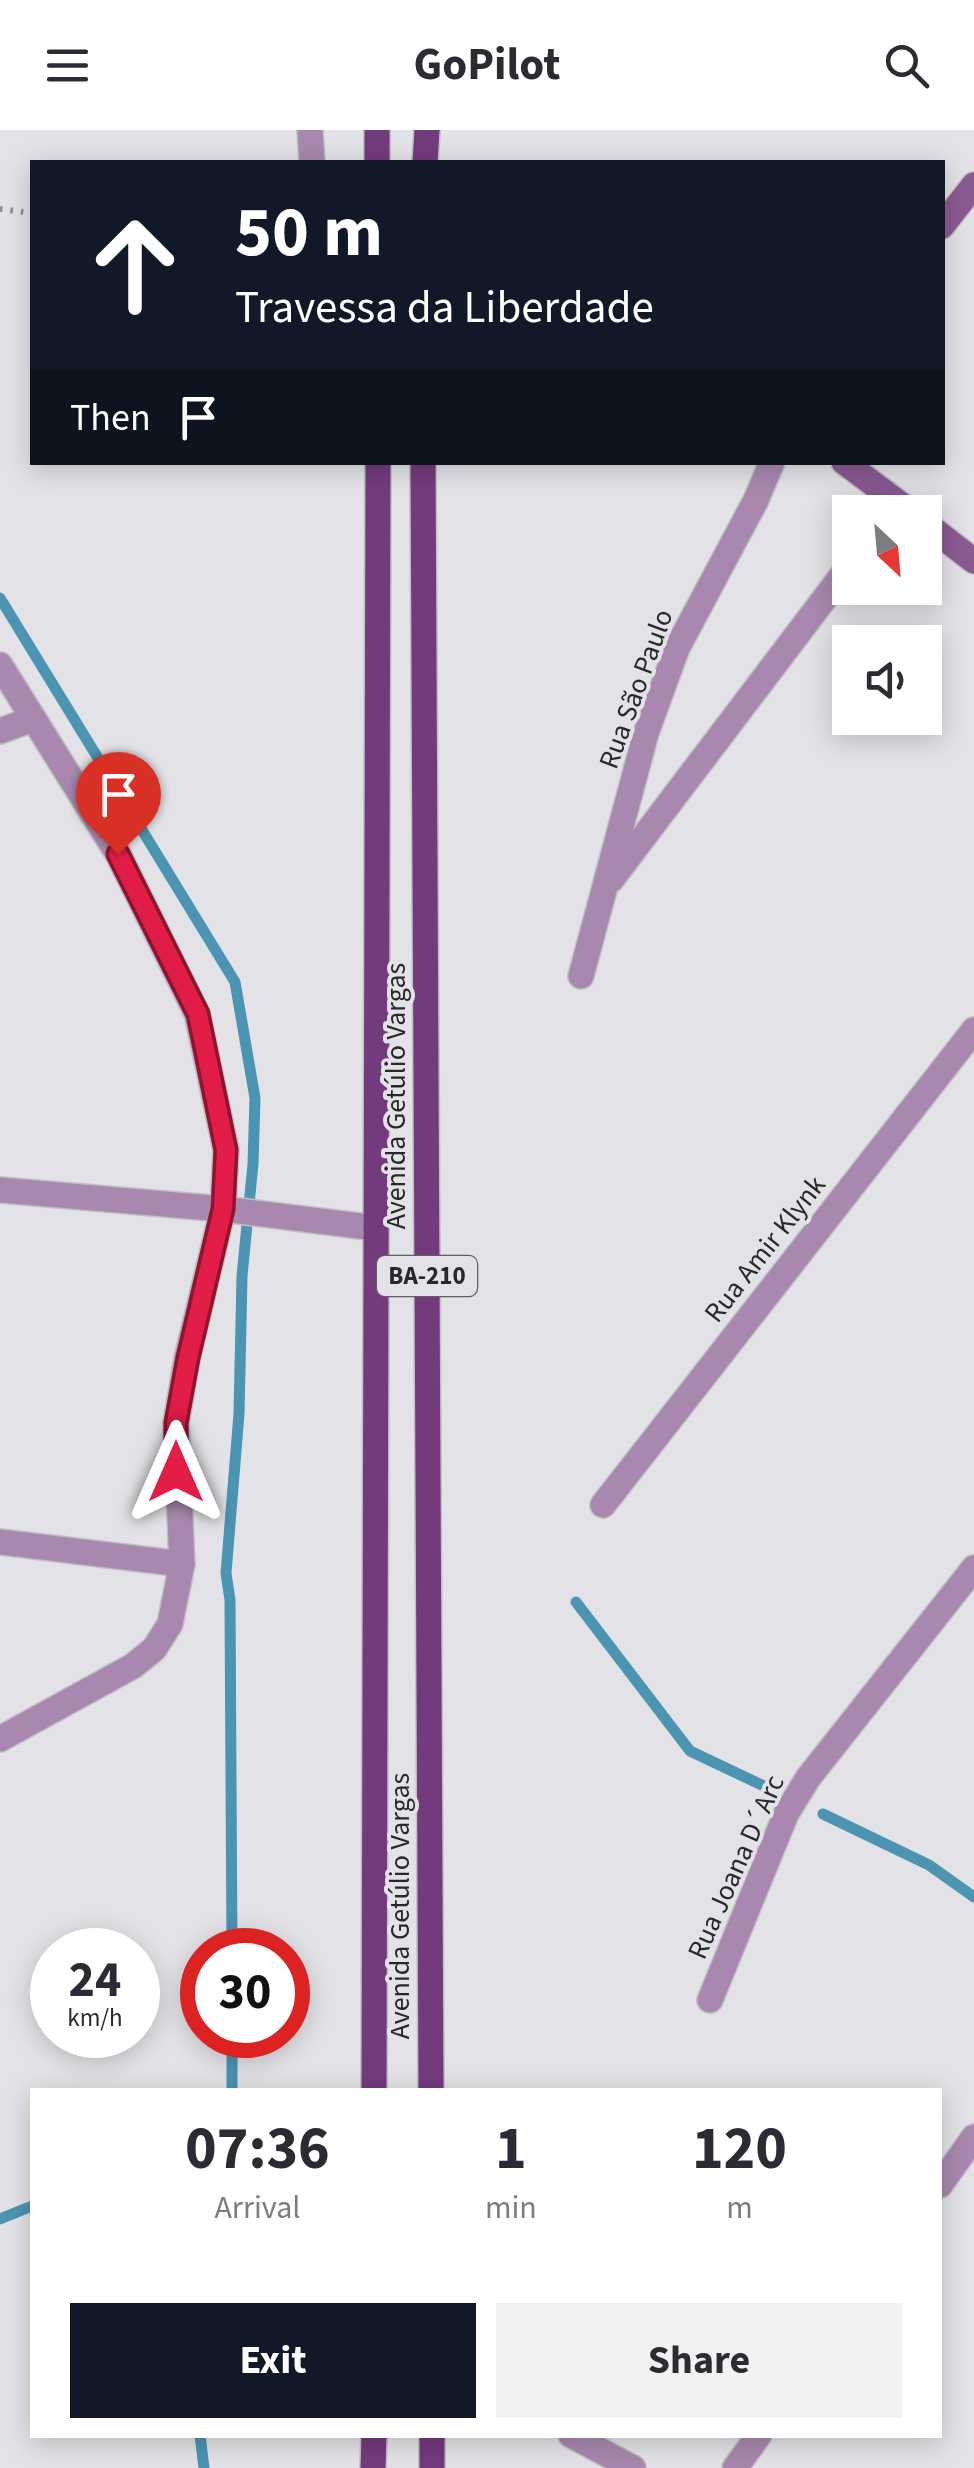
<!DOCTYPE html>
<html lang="en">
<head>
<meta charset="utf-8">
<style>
	body { margin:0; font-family:"Source Sans 3",sans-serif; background:#f2f2f3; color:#2b2b33; height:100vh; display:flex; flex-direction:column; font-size:38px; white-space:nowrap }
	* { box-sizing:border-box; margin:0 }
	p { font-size:32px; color:#7c7c81 }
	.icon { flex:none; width:55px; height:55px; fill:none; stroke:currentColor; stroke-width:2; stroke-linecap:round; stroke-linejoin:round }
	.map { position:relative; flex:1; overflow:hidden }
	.panel { position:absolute; left:30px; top:1958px; width:912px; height:350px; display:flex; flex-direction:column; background:#fff; border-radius:0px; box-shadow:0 5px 25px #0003 }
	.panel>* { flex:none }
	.banner { position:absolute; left:30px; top:30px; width:915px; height:305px; border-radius:0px; box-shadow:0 5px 25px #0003; background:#111827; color:#fff; overflow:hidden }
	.needle { width:65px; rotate:154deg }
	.buttons { position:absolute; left:832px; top:365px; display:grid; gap:20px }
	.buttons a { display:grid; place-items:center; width:110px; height:110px; border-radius:0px; background:#fff; box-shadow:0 5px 25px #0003; font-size:50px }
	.speed { position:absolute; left:30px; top:1798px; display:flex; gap:20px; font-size:50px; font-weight:700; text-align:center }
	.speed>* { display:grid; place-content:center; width:130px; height:130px; border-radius:50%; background:#fff; box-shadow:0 5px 25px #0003; line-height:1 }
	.speed small { font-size:25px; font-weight:400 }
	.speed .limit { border:15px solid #d22; background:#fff; color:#111 }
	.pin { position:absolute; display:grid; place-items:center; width:85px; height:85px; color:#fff; margin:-102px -42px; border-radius:50% 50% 50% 0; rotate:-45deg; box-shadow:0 0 10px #0007 }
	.pin .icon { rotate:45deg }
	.me { position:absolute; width:110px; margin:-55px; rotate:0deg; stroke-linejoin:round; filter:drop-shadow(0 0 8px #0008) }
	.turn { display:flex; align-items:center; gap:35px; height:210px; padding:0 40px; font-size:45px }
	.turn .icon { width:130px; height:130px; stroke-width:2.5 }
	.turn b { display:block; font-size:70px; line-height:85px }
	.then { display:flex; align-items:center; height:95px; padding:0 40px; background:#0003; gap:20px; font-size:38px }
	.eta { display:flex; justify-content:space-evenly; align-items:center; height:170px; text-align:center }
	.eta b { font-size:60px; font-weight:700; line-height:70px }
	.action { display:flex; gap:20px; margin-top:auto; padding:20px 40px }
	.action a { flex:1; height:115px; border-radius:0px; background:#111827; color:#fff; font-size:40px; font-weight:700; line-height:115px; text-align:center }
	.action a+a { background:#f2f2f3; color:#2b2b33 }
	header { display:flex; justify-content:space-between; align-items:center; height:130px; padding:0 40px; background:#fff; font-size:45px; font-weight:700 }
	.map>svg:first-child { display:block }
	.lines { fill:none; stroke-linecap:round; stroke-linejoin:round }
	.stream { stroke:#4b94b2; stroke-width:11 }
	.street-casing { stroke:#c1c1c5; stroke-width:28 }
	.secondary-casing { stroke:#c1c1c5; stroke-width:28 }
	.primary-casing { stroke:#c1c1c5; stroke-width:28 }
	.path { stroke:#8c8c8f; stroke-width:6; stroke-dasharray:2.5 8; stroke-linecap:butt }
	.street { stroke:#a888ae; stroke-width:25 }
	.secondary { stroke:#8a5b92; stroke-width:25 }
	.primary { stroke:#743a7e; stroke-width:25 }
	.route-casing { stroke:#92132f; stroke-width:25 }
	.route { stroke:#e11d48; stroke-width:18 }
	.labels { text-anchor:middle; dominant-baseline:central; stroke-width:8; stroke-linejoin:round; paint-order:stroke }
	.shield { fill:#e3e3e7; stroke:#606063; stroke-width:2.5 }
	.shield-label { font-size:25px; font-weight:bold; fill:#28282a }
	.street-label { font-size:28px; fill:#28282a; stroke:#e3e3e7 }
</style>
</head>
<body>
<header><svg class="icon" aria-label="menu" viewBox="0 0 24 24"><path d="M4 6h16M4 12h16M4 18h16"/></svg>GoPilot<svg class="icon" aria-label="search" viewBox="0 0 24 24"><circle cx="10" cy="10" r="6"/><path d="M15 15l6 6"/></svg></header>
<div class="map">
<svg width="974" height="2338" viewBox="0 0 974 2338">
	<rect width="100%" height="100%" fill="#e3e3e7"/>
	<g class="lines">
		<g class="stream">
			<polyline points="0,468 235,852 255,968 253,1034 242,1146 239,1284 226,1443 230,1470 232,1820"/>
			<polyline points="576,1472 690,1621 766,1657"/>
			<polyline points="823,1684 929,1735 974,1767"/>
			<polyline points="232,1905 232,1960"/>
			<polyline points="0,2089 32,2076"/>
			<polyline points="200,2305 204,2338"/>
		</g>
		<defs>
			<g id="street">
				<polyline points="310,0 312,32"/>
				<polyline points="0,535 118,724 197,884 226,1020 223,1079 187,1228 176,1293 182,1434 170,1494 154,1519 133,1536 0,1609"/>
				<polyline points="0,601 33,589"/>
				<polyline points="611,750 850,435"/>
				<polyline points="581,846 646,603 677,518 756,370 772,332"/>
				<polyline points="0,1060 223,1079 376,1098"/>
				<polyline points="603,1375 974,900"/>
				<polyline points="0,1412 182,1434"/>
				<polyline points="710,1870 786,1684 808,1648 974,1438"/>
				<polyline points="940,2055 974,2007"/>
				<polyline points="571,2305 633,2338"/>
				<polyline points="735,2338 759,2305"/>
			</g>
			<g id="secondary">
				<polyline points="942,96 974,55"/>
				<polyline points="844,332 911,382"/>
				<polyline points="925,393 974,431"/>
			</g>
			<g id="primary">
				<polyline points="377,0 377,32"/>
				<polyline points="425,32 427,0"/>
				<polyline points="423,332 431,1960"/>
				<polyline points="374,1960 378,332"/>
				<polyline points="373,2338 374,2305"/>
				<polyline points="432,2338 432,2305"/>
			</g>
		</defs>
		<use href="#street" class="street-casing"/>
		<use href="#secondary" class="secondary-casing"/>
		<use href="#primary" class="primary-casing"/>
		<polyline class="path" points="0,79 32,83"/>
		<use href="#street" class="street"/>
		<use href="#secondary" class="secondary"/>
		<use href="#primary" class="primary"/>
	</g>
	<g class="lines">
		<defs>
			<polyline id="route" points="118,724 198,884 226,1020 223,1079 188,1228 176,1293 176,1342"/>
		</defs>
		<use href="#route" class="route-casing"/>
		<use href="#route" class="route"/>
	</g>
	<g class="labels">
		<rect class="shield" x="377" y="1126" width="100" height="40" rx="8"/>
		<g class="shield-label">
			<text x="427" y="1146">BA-210</text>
		</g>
		<g class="street-label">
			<text transform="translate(636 559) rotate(-70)">Rua São Paulo</text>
			<text transform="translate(396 966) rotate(-90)">Avenida Getúlio Vargas</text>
			<text transform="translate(765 1119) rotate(-52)">Rua Amir Klynk</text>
			<text transform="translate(736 1737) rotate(-66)">Rua Joana D´Arc</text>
			<text transform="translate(400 1776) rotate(-90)">Avenida Getúlio Vargas</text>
		</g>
	</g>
</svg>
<div class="buttons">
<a><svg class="needle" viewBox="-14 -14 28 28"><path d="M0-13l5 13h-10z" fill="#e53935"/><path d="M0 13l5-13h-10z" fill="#7c7c81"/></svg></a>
<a><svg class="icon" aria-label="sound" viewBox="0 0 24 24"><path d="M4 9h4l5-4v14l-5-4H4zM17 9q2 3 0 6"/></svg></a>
</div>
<div class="speed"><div>24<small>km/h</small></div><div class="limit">30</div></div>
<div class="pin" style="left:118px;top:724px;background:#d93025"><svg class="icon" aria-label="arrive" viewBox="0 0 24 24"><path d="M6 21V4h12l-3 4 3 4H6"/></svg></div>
<svg class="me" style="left:176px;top:1342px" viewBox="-20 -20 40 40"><path d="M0-17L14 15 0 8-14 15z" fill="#e11d48" stroke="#fff" stroke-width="4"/></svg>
<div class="banner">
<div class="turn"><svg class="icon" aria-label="ahead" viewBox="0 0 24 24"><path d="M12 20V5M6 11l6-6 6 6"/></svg><div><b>50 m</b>Travessa da Liberdade</div></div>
<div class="then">Then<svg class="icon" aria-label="arrive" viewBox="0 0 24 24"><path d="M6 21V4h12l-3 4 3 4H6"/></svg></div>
</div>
<section class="panel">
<div class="eta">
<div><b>07:36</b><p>Arrival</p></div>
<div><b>1</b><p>min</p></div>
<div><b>120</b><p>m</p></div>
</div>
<div class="action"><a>Exit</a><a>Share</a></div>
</section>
</div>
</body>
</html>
